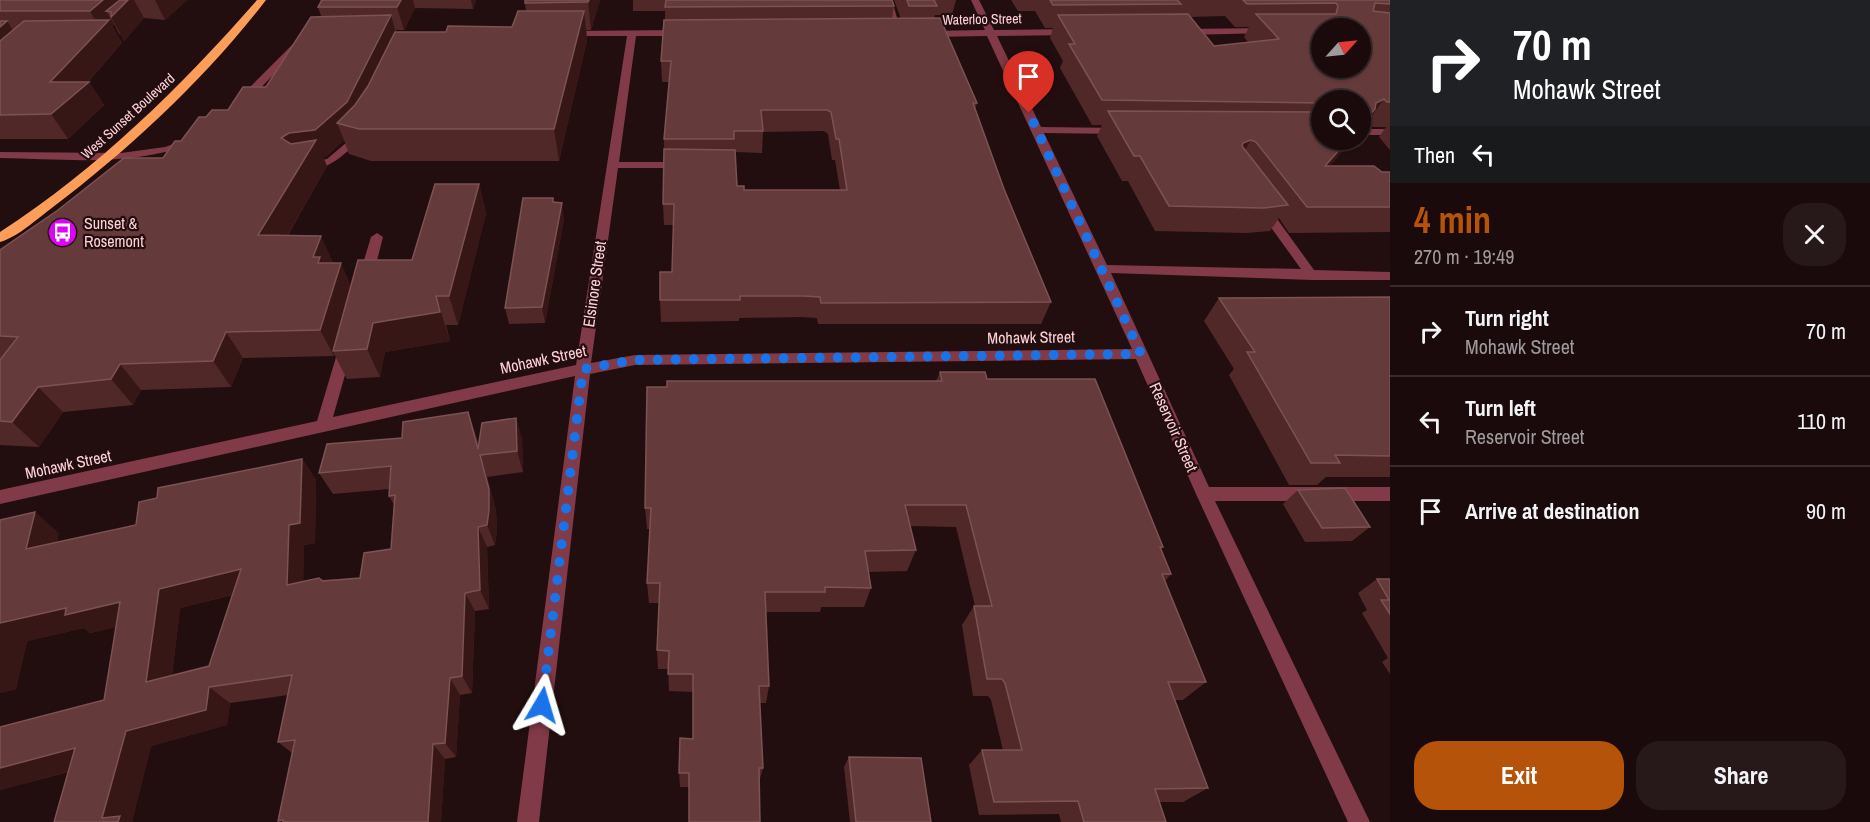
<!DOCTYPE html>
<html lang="en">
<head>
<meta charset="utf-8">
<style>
	body { margin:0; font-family:"Archivo Narrow",sans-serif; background:#271819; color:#f1f3f6; height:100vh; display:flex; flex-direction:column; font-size:22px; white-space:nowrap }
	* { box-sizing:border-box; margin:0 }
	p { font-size:20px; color:#9f9a9d }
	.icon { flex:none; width:33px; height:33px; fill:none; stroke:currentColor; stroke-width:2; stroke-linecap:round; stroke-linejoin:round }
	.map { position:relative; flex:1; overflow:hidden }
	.details { display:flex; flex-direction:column; background:#1a0a0b; width:480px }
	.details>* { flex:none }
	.guide { background:#202124; color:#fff; overflow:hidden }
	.needle { width:39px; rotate:63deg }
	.tools { position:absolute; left:1311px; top:18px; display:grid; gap:12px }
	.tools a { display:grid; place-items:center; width:60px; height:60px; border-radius:50%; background:#1a0a0b; box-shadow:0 2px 4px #0004,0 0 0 2px #382b2c; font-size:30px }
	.pin { position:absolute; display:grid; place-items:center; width:51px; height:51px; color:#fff; margin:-62px -26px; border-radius:50% 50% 50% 0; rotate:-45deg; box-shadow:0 0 6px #0007 }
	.pin .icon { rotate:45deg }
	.me { position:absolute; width:66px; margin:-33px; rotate:7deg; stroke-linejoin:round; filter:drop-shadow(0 0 4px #0008) }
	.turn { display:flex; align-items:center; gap:21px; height:126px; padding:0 24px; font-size:27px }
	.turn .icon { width:78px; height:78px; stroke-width:2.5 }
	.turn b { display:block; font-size:42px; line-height:51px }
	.then { display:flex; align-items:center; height:57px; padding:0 24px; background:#0003; gap:12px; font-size:22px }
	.round { display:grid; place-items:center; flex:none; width:63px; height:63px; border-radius:24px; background:#271819 }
	.head { display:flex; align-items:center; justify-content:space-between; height:102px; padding:0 24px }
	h1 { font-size:36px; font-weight:700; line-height:45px; color:#b45309 }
	.button { display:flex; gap:12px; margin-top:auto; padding:12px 24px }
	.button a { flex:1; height:69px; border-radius:24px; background:#b45309; color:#fff; font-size:24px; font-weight:700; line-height:69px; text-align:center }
	.button a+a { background:#271819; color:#f1f3f6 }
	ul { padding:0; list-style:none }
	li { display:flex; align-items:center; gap:18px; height:90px; padding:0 24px; border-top:2px solid #382b2c }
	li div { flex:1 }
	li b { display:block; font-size:22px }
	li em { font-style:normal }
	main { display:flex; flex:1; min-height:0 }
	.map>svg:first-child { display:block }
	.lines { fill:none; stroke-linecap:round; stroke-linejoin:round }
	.minor { fill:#813a47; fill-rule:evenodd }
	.major { fill:#fd9d5a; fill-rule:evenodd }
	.wall { fill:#512828; fill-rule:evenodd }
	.shaded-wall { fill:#371616 }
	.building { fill:#643a3b; stroke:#7c5253; stroke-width:1.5; fill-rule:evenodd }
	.route { stroke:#1a73e8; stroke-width:10; stroke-dasharray:0 18 }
	.labels { text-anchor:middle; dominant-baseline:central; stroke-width:4.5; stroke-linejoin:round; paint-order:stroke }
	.far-street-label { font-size:14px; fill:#fed1d6; stroke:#230e0f }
	.poi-label { font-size:16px; fill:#fed1d6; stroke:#230e0f; text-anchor:start }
	.street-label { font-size:16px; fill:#fed1d6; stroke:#230e0f }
</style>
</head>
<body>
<main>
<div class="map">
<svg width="1390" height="822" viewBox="0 0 1390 822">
	<rect width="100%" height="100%" fill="#230e0f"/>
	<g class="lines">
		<g class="minor">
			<polygon points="884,0 892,0 902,36 894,34"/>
			<polygon points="971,0 979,0 994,30 1073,29 1078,32 1073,35 997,36 1041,127 1121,128 1126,131 1121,134 1044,133 1107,265 1301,269 1257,208 1263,204 1267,205 1314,270 1390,272 1390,280 1312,280 1111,273 1209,487 1390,487 1390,501 1215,501 1370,822 1348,822 1196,494 1136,359 635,365 590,374 539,822 517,822 575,376 0,504 0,490 317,421 339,347 346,342 353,347 333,417 576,365 627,36 566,36 564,34 569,31 683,30 688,33 683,36 636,36 619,162 683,162 689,165 683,168 618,168 591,363 635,355 1132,349 987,36 929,37 924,34 929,31 985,30"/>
			<polygon points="1268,28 1271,29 1271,33 1184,35 1179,32 1184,29"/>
			<polygon points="295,42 303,44 247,102 239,102 239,98"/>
			<rect x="1360" y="129" width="30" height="6"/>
			<path d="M 359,132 L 363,133 L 363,137 C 350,149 321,180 302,165 L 308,162 L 327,159 Z"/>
			<path d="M 188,139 L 193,142 L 192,144 C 130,167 65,159 0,158 L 0,152 L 121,153 L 165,147 Z"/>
			<polygon points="377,233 383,237 372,280 370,283 360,283 358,280 371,237"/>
		</g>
		<path class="major" d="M 257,0 L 266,0 C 206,78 131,148 53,207 C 38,218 18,237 0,242 L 0,232 C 98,168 180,88 257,0 Z"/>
	</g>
	<g class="wall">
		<polygon points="0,0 187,0 165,20 144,18 124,41 121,35 119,34 114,24 112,26 122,43 88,82 89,82 104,105 68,139 0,139"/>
		<polygon points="320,0 476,0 473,9 415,8 404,30 396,30 396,32 446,32 512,27 526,11 525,3 525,0 600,0 591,30 586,30 587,40 559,161 371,161 349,154 344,140 326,157 323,157 327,166 288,235 333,262 333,263 351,286 412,260 479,184 486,213 458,325 446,325 450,341 385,352 380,377 347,379 334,354 334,356 243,358 231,387 141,390 133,405 63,412 39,447 0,445 0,250 163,158 206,117 228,110 266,87 321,16 318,7 321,2"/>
		<path d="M 633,0 L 892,0 L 894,6 L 892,19 L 901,19 L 894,0 L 956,0 L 952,15 L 935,15 L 934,18 L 977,103 L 975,109 L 1004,189 L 1051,302 L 1041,324 L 818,324 L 817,318 L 801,317 L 739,318 L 739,321 L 661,322 L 660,300 L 672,272 L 674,225 L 664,225 L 663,204 L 664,139 L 669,82 L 662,82 L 661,61 L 665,20 L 665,11 L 633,11 ZM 824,131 L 828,134 L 832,160 L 835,160 L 840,190 L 744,190 L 737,186 L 735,152 L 762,153 L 763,132 Z"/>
		<path d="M 1011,0 L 1390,0 L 1390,150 L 1379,137 L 1386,127 L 1369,127 L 1366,124 L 1364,125 L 1360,130 L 1360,100 L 1322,100 L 1322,140 L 1353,140 L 1329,166 L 1382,172 L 1390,172 L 1390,232 L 1289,233 L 1279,218 L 1270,231 L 1247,233 L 1155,231 L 1128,181 L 1122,181 L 1097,136 L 1102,125 L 1092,125 L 1060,68 L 1063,61 L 1050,38 L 1053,28 L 1045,28 L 1035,11 L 1018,11 ZM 1225,16 L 1235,27 L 1249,27 L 1244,37 L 1248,42 L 1214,46 L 1190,17 Z"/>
		<polygon points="553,198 554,202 564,219 545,323 509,324 505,308"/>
		<polygon points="1390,297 1390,477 1326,477 1317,485 1289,485 1229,375 1234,369 1204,321 1219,298"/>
		<polygon points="940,372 987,379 1163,547 1161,549 1171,574 1165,581 1206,682 1183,700 1174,700 1208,788 1183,802 1159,802 1166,822 1061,822 1059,814 979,815 969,765 982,750 1003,750 991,700 988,696 973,696 962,625 974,606 975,606 956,527 910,526 916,550 907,571 868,572 871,588 864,607 821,607 820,612 766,612 769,686 766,703 760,703 763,768 759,782 689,787 680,787 679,773 693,739 693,692 669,691 668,669 658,669 657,650 659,603 649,603 647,583 650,529 647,529 645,508 936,381"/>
		<path d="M 468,412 L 479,445 L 516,418 L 522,440 L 523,472 L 487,477 L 496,510 L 497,530 L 495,545 L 487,547 L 489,609 L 475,611 L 472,693 L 460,695 L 456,757 L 445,759 L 441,822 L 278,821 L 292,753 L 278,742 L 288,695 L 230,703 L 227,725 L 151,746 L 132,821 L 54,822 L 68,772 L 0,790 L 0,727 L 104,700 L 116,627 L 90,633 L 84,628 L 27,641 L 16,689 L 0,693 L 59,533 L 57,542 L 136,525 L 157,498 L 302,459 L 316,480 L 315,543 L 304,545 L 303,581 L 360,578 L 391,549 L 394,505 L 389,496 L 389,489 L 333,494 L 319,473 L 402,438 ZM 232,595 L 209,666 L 172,675 L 180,608 Z"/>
		<polygon points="1298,490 1370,527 1352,541 1305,542 1283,504"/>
		<polygon points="1377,579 1390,579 1390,674 1382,662 1388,658 1362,613 1367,610 1358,593"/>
		<polygon points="849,757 931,822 850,822 844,767"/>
	</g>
	<g class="shaded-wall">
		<polygon points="103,0 134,0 144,18 124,41 111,17 111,12 106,11 114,24 112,26 122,43 84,86 89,82 104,105 68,139 51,114 50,82 100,29 90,11"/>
		<polygon points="155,0 187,0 165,20"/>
		<polygon points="401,0 413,0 415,8 404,30 397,7"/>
		<polygon points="471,0 476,0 473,9"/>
		<polygon points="589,0 600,0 591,30 588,2"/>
		<polygon points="584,11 587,40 559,161 554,129"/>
		<polygon points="391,15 398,40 356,129 337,123 344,140 326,157 323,157 327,166 272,262 258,235 281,138 289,133"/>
		<polygon points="7,21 22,44 0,65 0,27"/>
		<polygon points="1384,99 1366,124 1364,125 1360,130 1360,124 1376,103"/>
		<polygon points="1251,140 1236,165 1243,143"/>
		<polygon points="1348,140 1353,140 1308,191 1325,166"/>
		<polygon points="479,184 486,213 458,325 449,296"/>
		<polygon points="562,203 564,219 545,323 542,307"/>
		<polygon points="321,236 333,262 329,276 313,257"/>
		<polygon points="341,263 353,290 333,351 334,354 334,356 320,330"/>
		<polygon points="436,296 450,341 385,352 380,377 367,349 373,323"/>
		<polygon points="226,332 243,358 231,387 213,361"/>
		<polygon points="120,364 141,390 133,405 111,379"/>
		<polygon points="38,387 63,412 39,447 12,422"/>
		<polygon points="468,412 475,434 481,455 480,455"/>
		<polygon points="516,418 522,440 523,472 517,451"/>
		<polygon points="480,455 487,477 496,510 497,530 495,545 487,525"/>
		<polygon points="302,459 316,480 315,543 304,545 303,604 287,585 289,525"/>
		<polygon points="35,512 59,533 51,568 26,549"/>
		<polygon points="478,527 487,547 489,609 480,590"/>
		<polygon points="241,569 258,588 180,608 169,698 146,682 159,589"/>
		<polygon points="465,593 475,611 472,693 462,676"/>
		<polygon points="120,602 143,621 90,633 84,628 27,641 16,689 0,693 0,623 66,608"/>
		<polygon points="450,678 460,695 456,757 445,743"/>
		<polygon points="209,687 230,703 227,725 151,746 132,821 135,822 111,822 102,818 126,731"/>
		<polygon points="433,744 445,759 441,822 428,822"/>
		<polygon points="75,748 103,762 0,790 0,768"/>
	</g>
	<g class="building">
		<polygon points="0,0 103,0 90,11 0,11"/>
		<polygon points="120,0 128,0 111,17 111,12 106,11"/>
		<polygon points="322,0 401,0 397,7 318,7"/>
		<polygon points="525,0 589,0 588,2 525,3"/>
		<polygon points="666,0 892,0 894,6 665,7"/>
		<polygon points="907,0 934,0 937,6 909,6"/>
		<polygon points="1050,0 1177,0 1181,4 1053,5"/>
		<path d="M 1243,0 L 1390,0 L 1390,4 L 1375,3 L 1373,11 L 1390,13 L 1390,102 L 1387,102 L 1384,99 L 1376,103 L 1375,109 L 1360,126 L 1360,100 L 1322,100 L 1322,103 L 1102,100 L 1069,44 L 1075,44 L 1058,15 L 1188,14 L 1214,46 L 1279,39 L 1256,14 L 1336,14 L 1338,6 L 1336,3 L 1247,4 ZM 1322,28 L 1360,28 L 1360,68 L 1322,68 Z"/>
		<polygon points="518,11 584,11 554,129 359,129 337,123 355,105 368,86 395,32 446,32 448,26 512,27"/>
		<polygon points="391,15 347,102 315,130 289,133 281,138 291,144 316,140 258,235 321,236 313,257 320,257 318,263 341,263 320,330 226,332 213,361 120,364 111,379 38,387 12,422 0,421 0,360 18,337 0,336 0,250 58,210 124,158 163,158 175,141 181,141 199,117 206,117 212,110 228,110 243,87 266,87 311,17"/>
		<polygon points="940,18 977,103 973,103 1004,189 1051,302 821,303 820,297 804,296 740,296 740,300 660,300 660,272 672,272 674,204 663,204 664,149 735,150 737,186 744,186 744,190 847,190 839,139 836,139 831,112 827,110 761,110 763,131 734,131 734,139 664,139 671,61 661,61 664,20"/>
		<polygon points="109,20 50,82 89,82 51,114 0,115 0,41 24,21"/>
		<polygon points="0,21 7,21 0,27"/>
		<polygon points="1108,111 1322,112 1322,140 1348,140 1325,166 1374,166 1382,172 1390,172 1390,207 1307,207 1256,142 1251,140 1243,143 1242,146 1288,205 1264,208 1169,206 1140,156 1134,156"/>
		<polygon points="435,184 479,184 449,296 436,296 440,312 373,323 367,349 333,351 358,260 412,260"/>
		<polygon points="523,198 553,198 553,202 562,203 542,307 505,308"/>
		<polygon points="1390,297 1390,456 1335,455 1340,463 1311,463 1247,352 1255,352 1219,298"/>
		<polygon points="940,372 985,372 987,379 1095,379 1163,547 1160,547 1171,574 1162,574 1206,682 1168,682 1208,788 1155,789 1166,822 1084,822 1078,801 994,802 982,750 1022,750 1005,683 1002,679 987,679 974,606 992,606 966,505 905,505 916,550 865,551 871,588 825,587 825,592 765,592 769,686 759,686 763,768 759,768 760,822 689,822 689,773 679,773 680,738 693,739 693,674 668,674 669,651 657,650 660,583 647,583 651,508 645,508 647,387 667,387 667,381 942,381"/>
		<path d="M 468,412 L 478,449 L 482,423 L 516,418 L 517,451 L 480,455 L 489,489 L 489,510 L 487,525 L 478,527 L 480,590 L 465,593 L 462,676 L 450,678 L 445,743 L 433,744 L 428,822 L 283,822 L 283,820 L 278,821 L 295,740 L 278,742 L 292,675 L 209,687 L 206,710 L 126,731 L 102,818 L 120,816 L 118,822 L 54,822 L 75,748 L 0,768 L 0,727 L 104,700 L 120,602 L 65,615 L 66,608 L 0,623 L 0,520 L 35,512 L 26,549 L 136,525 L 139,502 L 157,498 L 158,488 L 302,459 L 300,523 L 289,525 L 287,585 L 319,578 L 323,581 L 360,578 L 364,553 L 391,549 L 395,495 L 389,496 L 391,466 L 319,473 L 327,444 L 402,438 L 403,422 ZM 241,569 L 209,666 L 146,682 L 159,589 Z"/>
		<polygon points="1345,488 1370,527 1322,528 1298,490"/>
		<polygon points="1377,579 1390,579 1390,614 1381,600 1389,600"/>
		<polygon points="849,757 921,758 931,822 856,822"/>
	</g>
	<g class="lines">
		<polyline class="route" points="542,705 583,369 634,360 1141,354 1029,113"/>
	</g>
	<defs>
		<symbol id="bus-disc" viewBox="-11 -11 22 22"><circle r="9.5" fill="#dc03f8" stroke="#230e0f"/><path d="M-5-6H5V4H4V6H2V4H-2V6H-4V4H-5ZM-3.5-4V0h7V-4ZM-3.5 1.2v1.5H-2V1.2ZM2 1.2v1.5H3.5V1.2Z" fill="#fff"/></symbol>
	</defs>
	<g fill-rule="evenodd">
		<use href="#bus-disc" x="46" y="216" width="33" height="33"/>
	</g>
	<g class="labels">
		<g class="far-street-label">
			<text transform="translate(982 19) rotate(-1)">Waterloo Street</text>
			<text transform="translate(128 116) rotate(-42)">West Sunset Boulevard</text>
		</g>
		<g class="poi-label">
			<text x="84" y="223">Sunset &amp;<tspan x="84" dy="18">Rosemont</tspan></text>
		</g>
		<g class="street-label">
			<text transform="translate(594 284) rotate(-82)">Elsinore Street</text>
			<text transform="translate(1031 337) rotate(-1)">Mohawk Street</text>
			<text transform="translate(543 359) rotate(-12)">Mohawk Street</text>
			<text transform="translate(1174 427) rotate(66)">Reservoir Street</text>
			<text transform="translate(68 464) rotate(-12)">Mohawk Street</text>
		</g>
	</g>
</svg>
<div class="tools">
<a><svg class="needle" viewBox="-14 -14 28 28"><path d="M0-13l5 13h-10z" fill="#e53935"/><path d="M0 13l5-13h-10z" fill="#9f9a9d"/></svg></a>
<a><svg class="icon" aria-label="search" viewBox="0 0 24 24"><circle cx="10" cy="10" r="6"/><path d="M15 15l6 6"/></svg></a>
</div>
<div class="pin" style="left:1029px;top:113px;background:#d93025"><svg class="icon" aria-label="arrive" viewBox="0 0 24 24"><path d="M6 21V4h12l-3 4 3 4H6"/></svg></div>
<svg class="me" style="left:542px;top:705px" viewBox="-20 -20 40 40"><path d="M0-17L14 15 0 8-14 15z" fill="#1a73e8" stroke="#fff" stroke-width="4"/></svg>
</div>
<section class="details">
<div class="guide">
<div class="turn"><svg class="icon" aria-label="right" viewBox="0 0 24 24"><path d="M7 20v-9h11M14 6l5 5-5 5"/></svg><div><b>70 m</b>Mohawk Street</div></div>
<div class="then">Then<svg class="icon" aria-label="left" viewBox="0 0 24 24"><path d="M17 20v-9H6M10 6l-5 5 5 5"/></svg></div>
</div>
<div class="head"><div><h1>4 min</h1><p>270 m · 19:49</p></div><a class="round"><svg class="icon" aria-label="close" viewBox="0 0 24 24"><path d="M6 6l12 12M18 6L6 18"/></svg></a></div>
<ul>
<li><svg class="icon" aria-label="right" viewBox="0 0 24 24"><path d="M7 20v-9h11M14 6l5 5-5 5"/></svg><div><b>Turn right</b><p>Mohawk Street</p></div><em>70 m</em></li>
<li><svg class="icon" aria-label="left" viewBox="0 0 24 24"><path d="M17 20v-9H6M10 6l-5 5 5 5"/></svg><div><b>Turn left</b><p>Reservoir Street</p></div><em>110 m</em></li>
<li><svg class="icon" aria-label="arrive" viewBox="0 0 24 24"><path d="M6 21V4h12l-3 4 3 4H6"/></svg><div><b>Arrive at destination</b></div><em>90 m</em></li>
</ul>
<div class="button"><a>Exit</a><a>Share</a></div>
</section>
</main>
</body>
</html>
